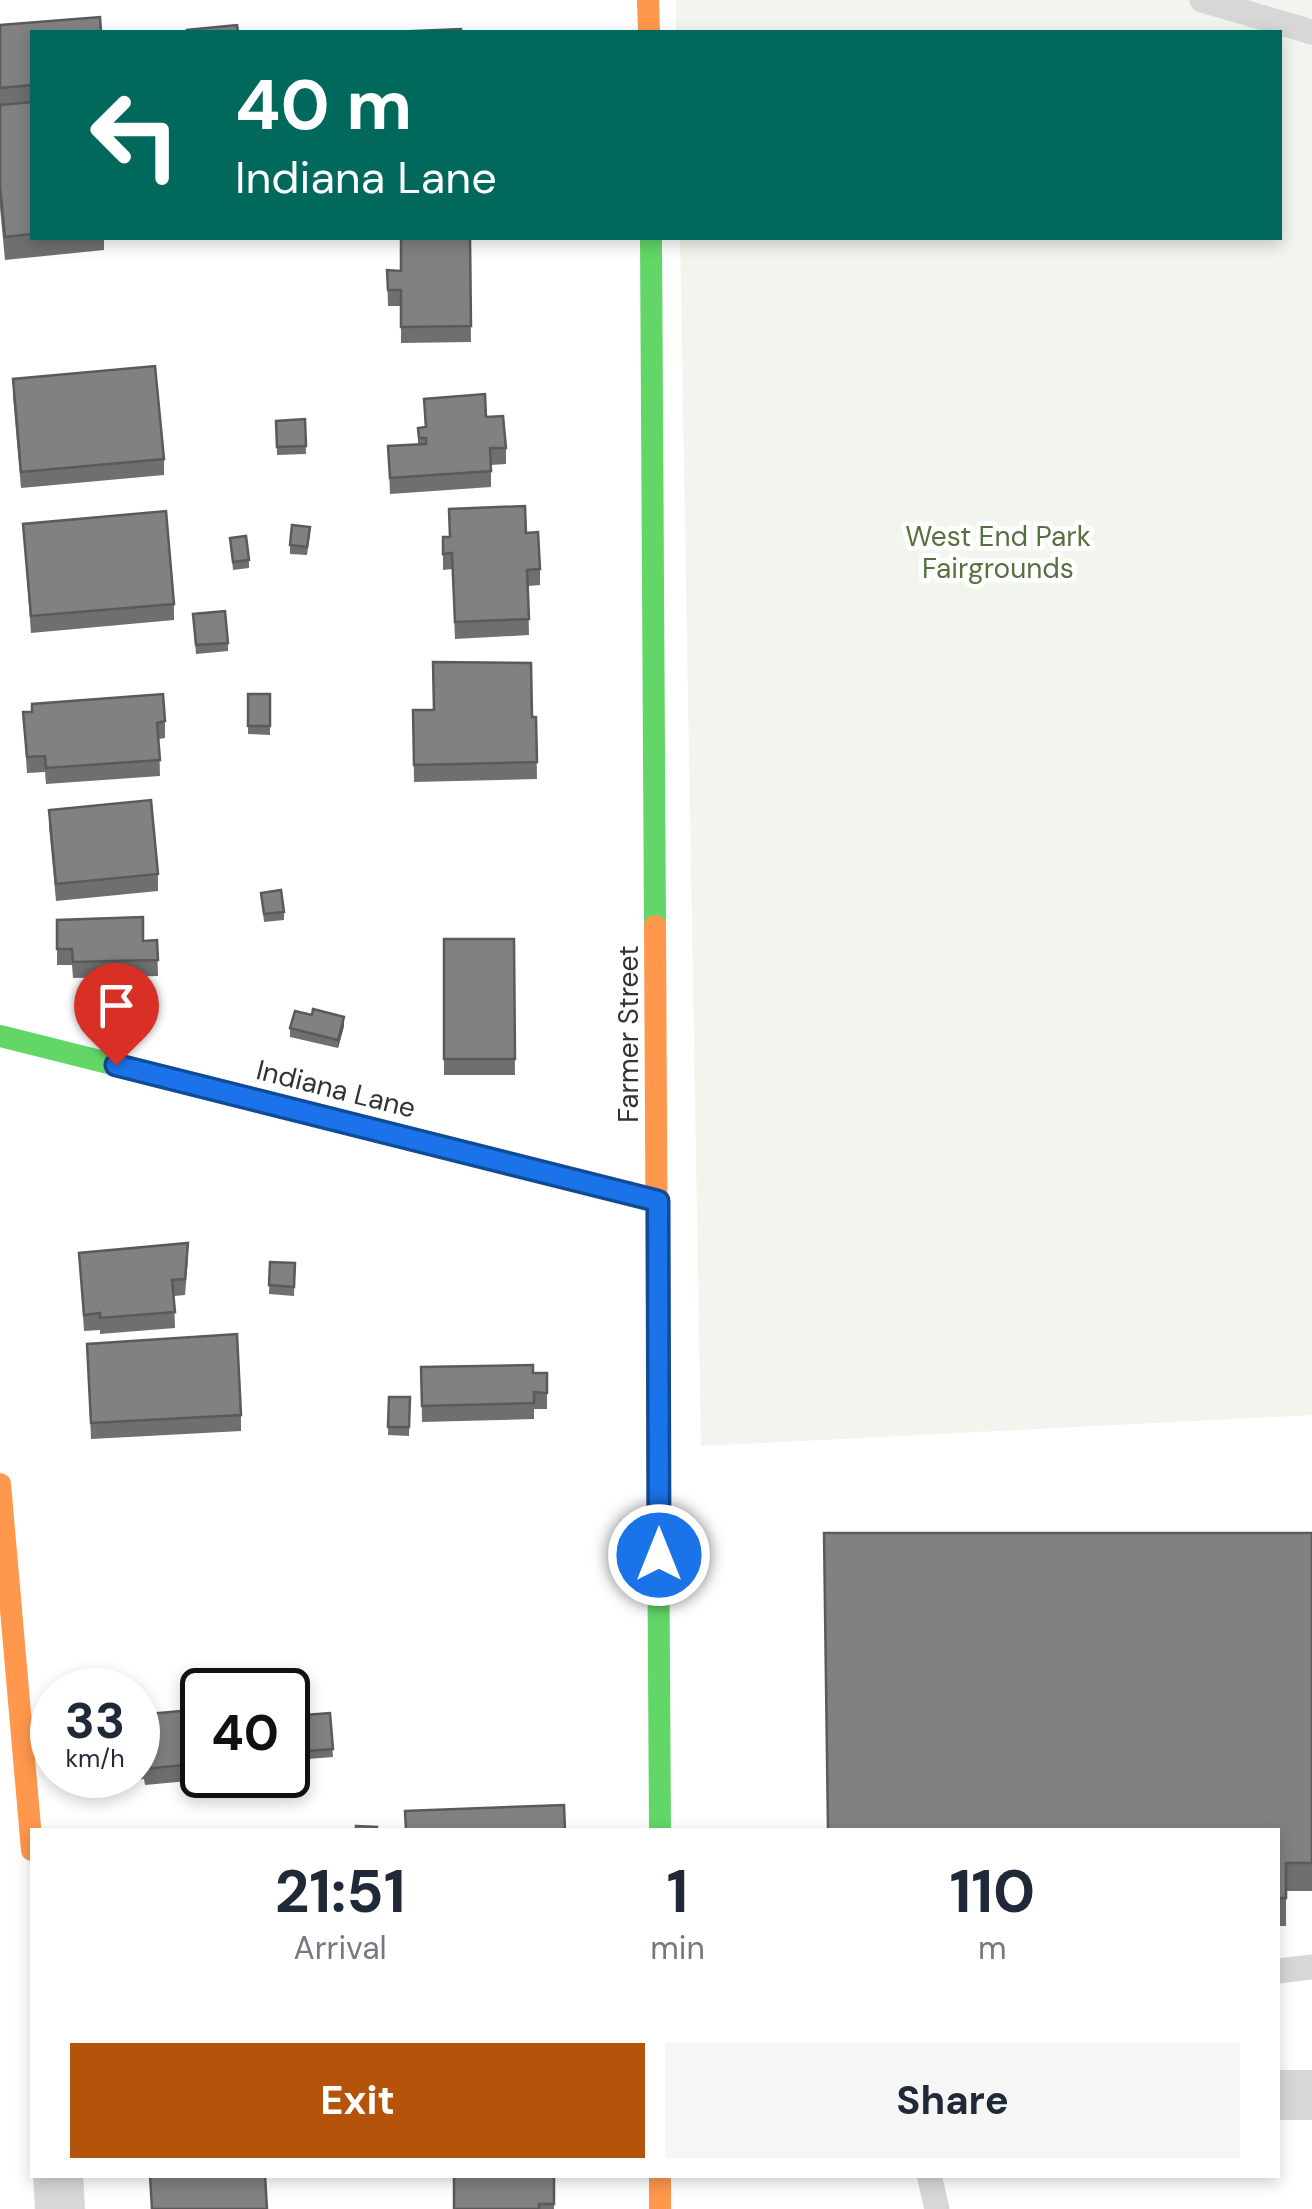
<!DOCTYPE html>
<html lang="en">
<head>
<meta charset="utf-8">
<style>
	body { margin:0; font-family:"DM Sans",sans-serif; background:#f6f6f7; color:#1f2937; height:100vh; display:flex; flex-direction:column; font-size:38px; white-space:nowrap }
	* { box-sizing:border-box; margin:0 }
	p { font-size:32px; color:#747a83 }
	.icon { flex:none; width:55px; height:55px; fill:none; stroke:currentColor; stroke-width:2; stroke-linecap:round; stroke-linejoin:round }
	.map { position:relative; flex:1; overflow:hidden }
	.side { position:absolute; left:30px; top:1828px; width:1250px; height:350px; display:flex; flex-direction:column; background:#fff; border-radius:0px; box-shadow:0 5px 15px #0003 }
	.side>* { flex:none }
	.banner { position:absolute; left:30px; top:30px; width:1252px; height:210px; border-radius:0px; box-shadow:0 5px 15px #0003; background:#00695c; color:#fff; overflow:hidden }
	.speed { position:absolute; left:30px; top:1668px; display:flex; gap:20px; font-size:50px; font-weight:700; text-align:center }
	.speed>* { display:grid; place-content:center; width:130px; height:130px; border-radius:50%; background:#fff; box-shadow:0 5px 15px #0003; line-height:1 }
	.speed small { font-size:25px; font-weight:400 }
	.speed .limit { border:5px solid #111; border-radius:15px; background:#fff; color:#111 }
	.pin { position:absolute; display:grid; place-items:center; width:85px; height:85px; color:#fff; margin:-102px -42px; border-radius:50% 50% 50% 0; rotate:-45deg; box-shadow:0 0 10px #0007 }
	.pin .icon { rotate:45deg }
	.me { position:absolute; width:110px; margin:-55px; rotate:0deg; stroke-linejoin:round; filter:drop-shadow(0 0 8px #0008) }
	.turn { display:flex; align-items:center; gap:35px; height:210px; padding:0 40px; font-size:45px }
	.turn .icon { width:130px; height:130px; stroke-width:2.5 }
	.turn b { display:block; font-size:70px; line-height:85px }
	.eta { display:flex; justify-content:space-evenly; align-items:center; height:170px; text-align:center }
	.eta b { font-size:60px; font-weight:700; line-height:70px }
	.action { display:flex; gap:20px; margin-top:auto; padding:20px 40px }
	.action a { flex:1; height:115px; border-radius:0px; background:#b45309; color:#fff; font-size:40px; font-weight:700; line-height:115px; text-align:center }
	.action a+a { background:#f6f6f7; color:#1f2937 }
	.map>svg:first-child { display:block }
	.green { fill:#f1f5ed }
	.lines { fill:none; stroke-linecap:round; stroke-linejoin:round }
	.lane { stroke:#d7d7d7; stroke-width:25 }
	.street { stroke:#d7d7d7; stroke-width:50 }
	.fast { stroke:#63d668; stroke-width:22 }
	.slow { stroke:#ff974d; stroke-width:22 }
	.wall { fill:#6f6f6f }
	.shaded-wall { fill:#5a5a5a }
	.building { fill:#818181; stroke:#5a5a5a; stroke-width:2.5 }
	.route-casing { stroke:#114b97; stroke-width:25 }
	.route { stroke:#1a73e8; stroke-width:18 }
	.labels { text-anchor:middle; dominant-baseline:central; stroke-width:10; stroke-linejoin:round; paint-order:stroke }
	.park-label { font-size:28px; fill:#56703f; stroke:#fff }
	.street-label { font-size:28px; fill:#333; stroke:#fff }
</style>
</head>
<body>
<div class="map">
<svg width="1312" height="2209" viewBox="0 0 1312 2209">
	<rect width="100%" height="100%" fill="#fff"/>
	<polygon class="green" points="676,0 1312,0 1312,1415 701,1446 680,238 1280,238 1280,32 676,32"/>
	<g class="lines">
		<g class="lane">
			<polyline points="1202,0 1312,32"/>
			<polyline points="1278,1971 1312,1967"/>
			<polyline points="929,2175 937,2209"/>
		</g>
		<g class="street">
			<polyline points="1278,2095 1312,2095"/>
			<polyline points="58,2175 60,2209"/>
		</g>
		<g class="fast">
			<polyline points="651,238 655,926"/>
			<polyline points="0,1036 658,1201"/>
			<polyline points="658,1507 660,1830"/>
		</g>
		<g class="slow">
			<polyline points="648,0 649,32"/>
			<polyline points="655,926 658,1507"/>
			<polyline points="0,1484 32,1850"/>
			<polyline points="660,2175 660,2209"/>
		</g>
	</g>
	<g class="wall">
		<polygon points="0,25 32,32 32,238 104,238 104,250 5,260 0,208"/>
		<polygon points="470,238 471,342 401,343 401,306 388,306 387,270 401,271"/>
		<polygon points="13,379 164,459 164,475 21,488 13,396"/>
		<polygon points="424,399 486,417 506,448 506,464 491,465 491,487 390,494 388,446 418,444 418,428 425,428"/>
		<polygon points="305,419 306,454 277,455 276,421"/>
		<polygon points="449,509 526,533 540,569 540,585 528,586 529,635 455,639 452,569 443,570 443,537 450,537"/>
		<polygon points="23,524 174,604 174,620 31,633"/>
		<polygon points="310,535 307,555 290,554 290,545"/>
		<polygon points="230,538 249,560 249,568 233,570"/>
		<polygon points="193,614 228,643 228,651 196,654"/>
		<polygon points="248,694 270,694 270,735 248,734"/>
		<polygon points="413,710 536,717 537,779 414,782"/>
		<polygon points="23,712 165,721 165,738 159,739 160,776 46,784 45,772 27,773"/>
		<polygon points="49,810 158,874 158,891 56,901 49,826"/>
		<polygon points="261,893 284,912 284,920 264,922"/>
		<polygon points="57,920 143,941 157,940 158,976 73,978 72,965 57,965"/>
		<polygon points="444,939 514,939 515,1075 444,1075"/>
		<polygon points="312,1015 344,1026 338,1048 290,1037 290,1028"/>
		<polygon points="79,1253 188,1259 185,1295 174,1296 175,1328 100,1334 100,1330 84,1331"/>
		<polygon points="270,1262 295,1263 294,1296 269,1294"/>
		<polygon points="87,1344 241,1415 241,1431 91,1439"/>
		<polygon points="421,1367 547,1373 547,1409 534,1409 534,1419 422,1422"/>
		<polygon points="389,1397 410,1397 409,1436 388,1435"/>
		<polygon points="1312,1533 1312,1891 1286,1891 1286,1926 1278,1926 1278,1830"/>
		<polygon points="202,1709 202,1775 253,1775 145,1785 144,1779 128,1781 127,1775 138,1775 138,1715"/>
		<polygon points="330,1713 333,1757 308,1759 305,1715"/>
		<polygon points="554,2175 554,2209 454,2209"/>
	</g>
	<polygon class="shaded-wall" points="344,1017 344,1026 338,1048 338,1040"/>
	<g class="building">
		<polygon points="100,17 101,32 32,32 32,85 0,88 0,25"/>
		<polygon points="237,25 238,32 187,32 187,30"/>
		<polygon points="461,29 461,32 390,32"/>
		<polygon points="32,102 32,234 5,237 0,186 0,105"/>
		<polygon points="401,238 470,238 471,326 401,327 401,290 388,290 387,270 401,271"/>
		<polygon points="155,366 164,459 21,472 13,379"/>
		<polygon points="485,394 486,417 503,416 506,448 490,448 491,471 390,478 388,446 426,444 426,438 419,438 418,428 426,427 424,399"/>
		<polygon points="305,419 306,446 277,447 276,421"/>
		<polygon points="525,506 526,533 538,532 540,569 527,570 529,619 455,622 452,553 443,554 443,537 450,537 449,509"/>
		<polygon points="166,511 174,604 31,616 23,524"/>
		<polygon points="292,525 310,527 307,547 290,545"/>
		<polygon points="246,536 249,560 233,562 230,538"/>
		<polygon points="225,611 228,643 196,645 193,614"/>
		<polygon points="433,662 531,663 532,717 536,717 537,762 414,765 413,710 434,710"/>
		<polygon points="163,694 165,721 157,723 160,760 46,768 45,756 27,757 23,712 32,712 32,704"/>
		<rect x="248" y="694" width="22" height="32"/>
		<polygon points="151,800 158,874 56,884 49,810"/>
		<polygon points="281,890 284,912 264,914 261,893"/>
		<polygon points="143,917 143,941 157,940 158,960 73,962 72,949 57,949 57,920"/>
		<polygon points="444,939 514,939 515,1059 444,1059"/>
		<polygon points="313,1009 344,1017 338,1040 290,1028 295,1011 312,1015"/>
		<polygon points="188,1243 185,1279 172,1280 175,1312 100,1318 100,1313 84,1315 79,1253"/>
		<polygon points="270,1262 295,1263 294,1287 269,1285"/>
		<polygon points="237,1334 241,1415 91,1423 87,1344"/>
		<polygon points="533,1365 533,1373 547,1373 547,1393 534,1392 534,1403 422,1406 421,1367"/>
		<polygon points="389,1397 410,1397 409,1427 388,1427"/>
		<polygon points="824,1533 1312,1533 1312,1863 1286,1863 1286,1898 1278,1898 1278,1830 828,1830"/>
		<polygon points="202,1709 202,1763 145,1769 144,1763 138,1764 138,1715"/>
		<polygon points="330,1713 333,1749 308,1751 305,1715"/>
		<polygon points="564,1805 565,1830 406,1830 405,1811"/>
		<polygon points="356,1826 377,1827 377,1830 356,1830"/>
		<polygon points="150,2175 265,2175 267,2209 152,2209"/>
		<polygon points="454,2175 554,2175 554,2204 539,2204 539,2209 454,2209"/>
	</g>
	<g class="lines">
		<defs>
			<polyline id="route" points="116,1065 658,1201 659,1555"/>
		</defs>
		<use href="#route" class="route-casing"/>
		<use href="#route" class="route"/>
	</g>
	<g class="labels">
		<g class="park-label">
			<text x="998" y="536">West End Park<tspan x="998" dy="32">Fairgrounds</tspan></text>
		</g>
		<g class="street-label">
			<text transform="translate(628 1034) rotate(-90)">Farmer Street</text>
			<text transform="translate(336 1089) rotate(14)">Indiana Lane</text>
		</g>
	</g>
</svg>
<div class="speed"><div>33<small>km/h</small></div><div class="limit">40</div></div>
<div class="pin" style="left:116px;top:1065px;background:#d93025"><svg class="icon" aria-label="arrive" viewBox="0 0 24 24"><path d="M6 21V4h12l-3 4 3 4H6"/></svg></div>
<svg class="me" style="left:659px;top:1555px" viewBox="-20 -20 40 40"><circle r="17" fill="#1a73e8" stroke="#fff" stroke-width="3"/><path d="M0-11L8 9 0 5-8 9z" fill="#fff"/></svg>
<div class="banner">
<div class="turn"><svg class="icon" aria-label="left" viewBox="0 0 24 24"><path d="M17 20v-9H6M10 6l-5 5 5 5"/></svg><div><b>40 m</b>Indiana Lane</div></div>
</div>
<section class="side">
<div class="eta">
<div><b>21:51</b><p>Arrival</p></div>
<div><b>1</b><p>min</p></div>
<div><b>110</b><p>m</p></div>
</div>
<div class="action"><a>Exit</a><a>Share</a></div>
</section>
</div>
</body>
</html>
